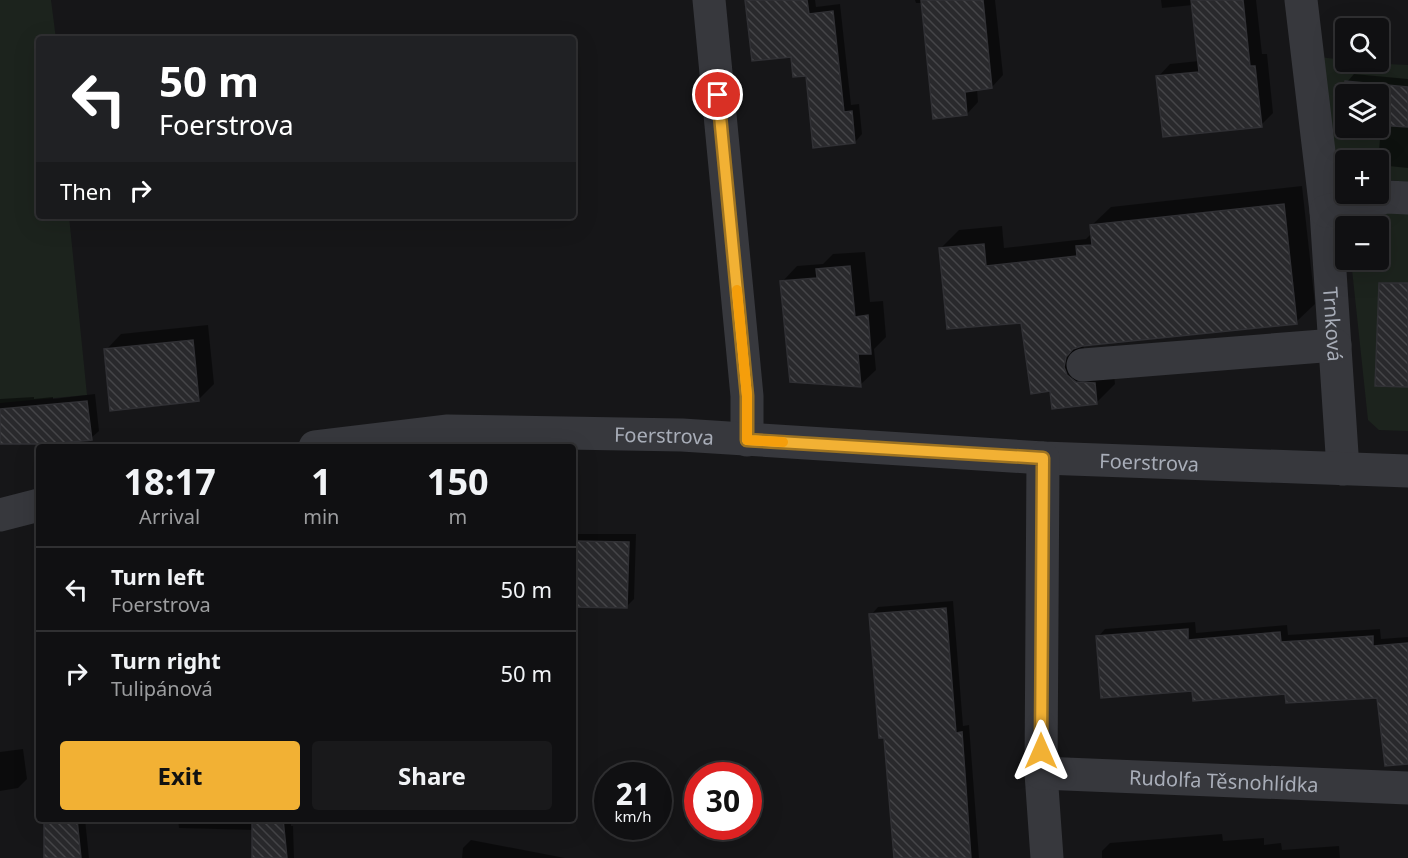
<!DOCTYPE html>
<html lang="en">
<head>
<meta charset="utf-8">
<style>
	body { margin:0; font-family:"Noto Sans",sans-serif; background:#19191b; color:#f1f3f6; height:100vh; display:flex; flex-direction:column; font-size:22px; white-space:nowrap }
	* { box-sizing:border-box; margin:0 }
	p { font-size:20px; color:#9c9d9f }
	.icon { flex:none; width:33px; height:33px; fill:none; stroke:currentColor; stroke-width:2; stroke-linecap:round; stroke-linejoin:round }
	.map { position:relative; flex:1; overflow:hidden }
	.drawer { position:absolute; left:36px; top:444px; width:540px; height:378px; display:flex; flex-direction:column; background:#101012; border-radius:6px; box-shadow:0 6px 24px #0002,0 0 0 2px #303032 }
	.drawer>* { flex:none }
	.guide { position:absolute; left:36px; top:36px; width:540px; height:183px; border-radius:6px; box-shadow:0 6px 24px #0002,0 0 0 2px #303032; background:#202124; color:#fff; overflow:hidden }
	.buttons { position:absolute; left:1335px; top:18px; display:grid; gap:12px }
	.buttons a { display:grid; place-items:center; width:54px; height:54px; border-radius:6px; background:#101012; box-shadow:0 6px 24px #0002,0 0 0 2px #303032; font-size:30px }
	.speed { position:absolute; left:594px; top:762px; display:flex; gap:12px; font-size:30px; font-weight:700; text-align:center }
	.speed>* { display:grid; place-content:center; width:78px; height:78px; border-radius:50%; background:#101012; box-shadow:0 6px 24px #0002,0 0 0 2px #303032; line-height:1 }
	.speed small { font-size:15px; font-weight:400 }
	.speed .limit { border:9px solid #d22; background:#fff; color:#111 }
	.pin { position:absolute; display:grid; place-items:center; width:51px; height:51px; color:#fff; margin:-26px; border:3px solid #fff; border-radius:50%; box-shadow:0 2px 6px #0007 }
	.me { position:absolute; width:66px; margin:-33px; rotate:0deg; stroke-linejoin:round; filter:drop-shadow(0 0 4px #0008) }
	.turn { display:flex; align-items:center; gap:21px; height:126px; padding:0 24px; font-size:27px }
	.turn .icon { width:78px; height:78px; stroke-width:2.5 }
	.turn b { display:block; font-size:42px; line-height:51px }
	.then { display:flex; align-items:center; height:57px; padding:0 24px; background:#0003; gap:12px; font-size:22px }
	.eta { display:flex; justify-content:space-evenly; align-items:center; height:102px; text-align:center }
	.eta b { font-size:36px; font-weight:700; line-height:42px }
	.cta { display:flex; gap:12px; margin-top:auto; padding:12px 24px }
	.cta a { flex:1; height:69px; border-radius:6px; background:#f2b134; color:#111; font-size:24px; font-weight:700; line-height:69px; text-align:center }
	.cta a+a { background:#19191b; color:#f1f3f6 }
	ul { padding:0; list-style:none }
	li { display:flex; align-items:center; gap:18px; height:84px; padding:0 24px; border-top:2px solid #303032 }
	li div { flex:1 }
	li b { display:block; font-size:22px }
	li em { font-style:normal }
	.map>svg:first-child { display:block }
	.garden { fill:#1c231d; fill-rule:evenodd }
	.shadow { fill:#0007 }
	.building { fill:url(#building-back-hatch); stroke:#303034; stroke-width:1.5 }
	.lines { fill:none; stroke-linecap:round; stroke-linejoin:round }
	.minor { stroke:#37383d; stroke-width:33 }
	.route-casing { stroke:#9d7322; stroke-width:15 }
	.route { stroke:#f2b134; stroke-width:10 }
	.slow { stroke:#f59e0b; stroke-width:10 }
	.labels { text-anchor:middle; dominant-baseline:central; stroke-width:6; stroke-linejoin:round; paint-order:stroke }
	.street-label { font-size:20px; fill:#a8adb8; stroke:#111113 }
</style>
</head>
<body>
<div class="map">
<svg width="1408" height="858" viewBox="0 0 1408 858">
	<defs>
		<pattern id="building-back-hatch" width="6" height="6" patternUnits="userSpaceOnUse" patternTransform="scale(1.5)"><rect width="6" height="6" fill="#29292c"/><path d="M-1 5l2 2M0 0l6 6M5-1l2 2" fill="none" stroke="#454548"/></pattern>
	</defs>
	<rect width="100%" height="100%" fill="#161618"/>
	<g class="garden">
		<polygon points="0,0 51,0 56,39 39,39 39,216 69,216 87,395 0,403"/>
		<path d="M 1319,57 L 1345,60 L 1346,62 L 1408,65 L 1408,182 L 1379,179 L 1378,160 L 1346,160 L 1345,177 L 1332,176 ZM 1346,94 L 1378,94 L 1378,128 L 1346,128 Z"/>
		<polygon points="1360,206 1408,211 1408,431 1379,430 1368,420 1351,260 1378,260 1378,226 1350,226"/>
	</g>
	<g class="shadow">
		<polygon points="747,0 815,0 816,7 840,4 851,105 859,104 862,134 855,142 807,74"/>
		<polygon points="915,0 995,0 1003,75 992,87 977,89 978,102 967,114 923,3 916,3"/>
		<polygon points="1161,0 1256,0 1262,54 1267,54 1273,113 1261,125 1158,77 1170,64 1199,61 1193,5 1162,8"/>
		<polygon points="1354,74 1408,79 1408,168 1378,165 1381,124 1378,94 1346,94 1343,120 1347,82"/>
		<polygon points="1302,186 1315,304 1296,322 1083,345 1086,357 1113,365 1115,384 1096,403 1051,390 1023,321 940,249 959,230 1002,226 1004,248 1086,239 1093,232 1092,225 1111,207"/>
		<polygon points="865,252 870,302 883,301 886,337 874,349 876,370 860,385 782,282 797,266 823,264 833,254"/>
		<polygon points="208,325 214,384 198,400 106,350 121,334"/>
		<polygon points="95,394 99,431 91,438 0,442 0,399 34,397 34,399 53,397 53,399"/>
		<polygon points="573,534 636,534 634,599 627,606 573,606"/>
		<polygon points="953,601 963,726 969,725 979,858 895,858 886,737 871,615 878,607"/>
		<polygon points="1195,622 1196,633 1287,625 1288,635 1380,629 1381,639 1408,637 1408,703 1379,696 1194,689 1098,637 1105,629"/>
		<polygon points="23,749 27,779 18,788 0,791 0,752"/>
		<polygon points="45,819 85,819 89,858 45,858"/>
		<polygon points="178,819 291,819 291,826 293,826 294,858 254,858 254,830 179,828"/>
		<polygon points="1222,834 1223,841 1264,838 1264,845 1281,843 1282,850 1339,846 1340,858 1102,858 1102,851 1110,843"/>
		<polygon points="471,840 565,858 462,858 463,848"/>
	</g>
	<g class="building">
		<polygon points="745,0 807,0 809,14 833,11 844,112 852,111 855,143 813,148 806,76 793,77 791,57 752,61"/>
		<polygon points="921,0 983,0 992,88 965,92 967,115 933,119"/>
		<polygon points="1191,0 1243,0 1250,66 1255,66 1262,127 1163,137 1156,76 1199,72"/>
		<polygon points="1345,81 1408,87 1408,127 1378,125 1378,94 1346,94 1346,122 1341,122"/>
		<polygon points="1284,204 1297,324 1082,346 1073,349 1066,357 1064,367 1067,375 1076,382 1095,383 1097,404 1052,409 1050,391 1031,394 1021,323 947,329 939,248 984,244 986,266 1077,256 1076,246 1092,245 1090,225"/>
		<polygon points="850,266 855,317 868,315 871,354 858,354 861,387 790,382 780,281 817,278 816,269"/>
		<polygon points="1379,283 1408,283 1408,387 1375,386"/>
		<polygon points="193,340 199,401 110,411 104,349"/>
		<polygon points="87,401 92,440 50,444 0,444 0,409"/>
		<polygon points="573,541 629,542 627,608 573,607"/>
		<polygon points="946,608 956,733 962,732 971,858 894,858 884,738 879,738 869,614"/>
		<polygon points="1188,629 1188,640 1280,632 1281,642 1373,636 1373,646 1408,643 1408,764 1385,766 1377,698 1286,703 1285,694 1193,701 1192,691 1101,698 1096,636"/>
		<polygon points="44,819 77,819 81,858 44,858"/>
		<polygon points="252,819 283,819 287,858 252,858"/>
	</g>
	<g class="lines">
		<g class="minor">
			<polyline points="709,0 747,396 747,440"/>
			<path id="s1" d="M 1301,0 L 1326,211 L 1343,469"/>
			<polyline points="1326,211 1387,197 1408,198"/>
			<polyline points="1083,365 1335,345"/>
			<path id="s2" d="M 315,447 L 448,431 L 682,435 L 1043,458 L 1408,471"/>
			<polyline points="1043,458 1041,773 1047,858"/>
			<polyline points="0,515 39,505"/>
			<path id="s3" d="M 1041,773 L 1408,788"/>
		</g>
	</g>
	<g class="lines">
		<defs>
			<polyline id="route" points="718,95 747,396 747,440 1043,458 1041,751"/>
		</defs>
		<use href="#route" class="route-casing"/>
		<use href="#route" class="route"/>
		<polyline class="slow" points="737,290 747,396 747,440 783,442"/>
	</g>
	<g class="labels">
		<g class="street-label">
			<text stroke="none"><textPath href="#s1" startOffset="326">Trnková</textPath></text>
			<text stroke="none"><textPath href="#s2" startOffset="350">Foerstrova</textPath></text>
			<text stroke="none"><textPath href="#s2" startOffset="836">Foerstrova</textPath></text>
			<text stroke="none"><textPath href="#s3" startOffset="183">Rudolfa Těsnohlídka</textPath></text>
		</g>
	</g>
</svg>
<div class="buttons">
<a><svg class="icon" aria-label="search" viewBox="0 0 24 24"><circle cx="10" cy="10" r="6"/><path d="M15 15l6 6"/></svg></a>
<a><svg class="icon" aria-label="layers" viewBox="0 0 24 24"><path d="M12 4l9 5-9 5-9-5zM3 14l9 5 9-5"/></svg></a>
<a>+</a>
<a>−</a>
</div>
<div class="speed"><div>21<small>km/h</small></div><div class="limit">30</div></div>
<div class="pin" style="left:718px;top:95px;background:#d93025"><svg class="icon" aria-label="arrive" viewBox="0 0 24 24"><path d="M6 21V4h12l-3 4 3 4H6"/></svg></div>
<svg class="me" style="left:1041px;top:751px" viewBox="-20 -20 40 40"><path d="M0-17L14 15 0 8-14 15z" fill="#f2b134" stroke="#fff" stroke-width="4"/></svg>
<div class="guide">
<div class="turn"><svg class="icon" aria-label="left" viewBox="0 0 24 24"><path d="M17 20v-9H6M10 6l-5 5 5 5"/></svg><div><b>50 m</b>Foerstrova</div></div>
<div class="then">Then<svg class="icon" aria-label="right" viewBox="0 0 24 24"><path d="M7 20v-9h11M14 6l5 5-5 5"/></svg></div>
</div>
<section class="drawer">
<div class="eta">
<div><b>18:17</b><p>Arrival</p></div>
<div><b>1</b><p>min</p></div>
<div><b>150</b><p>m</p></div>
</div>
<ul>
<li><svg class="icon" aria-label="left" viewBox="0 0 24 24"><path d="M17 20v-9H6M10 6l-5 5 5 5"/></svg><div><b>Turn left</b><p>Foerstrova</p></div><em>50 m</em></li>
<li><svg class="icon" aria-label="right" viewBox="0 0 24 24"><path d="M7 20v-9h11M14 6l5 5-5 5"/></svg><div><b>Turn right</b><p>Tulipánová</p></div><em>50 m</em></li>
</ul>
<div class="cta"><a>Exit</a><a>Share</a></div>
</section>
</div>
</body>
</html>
